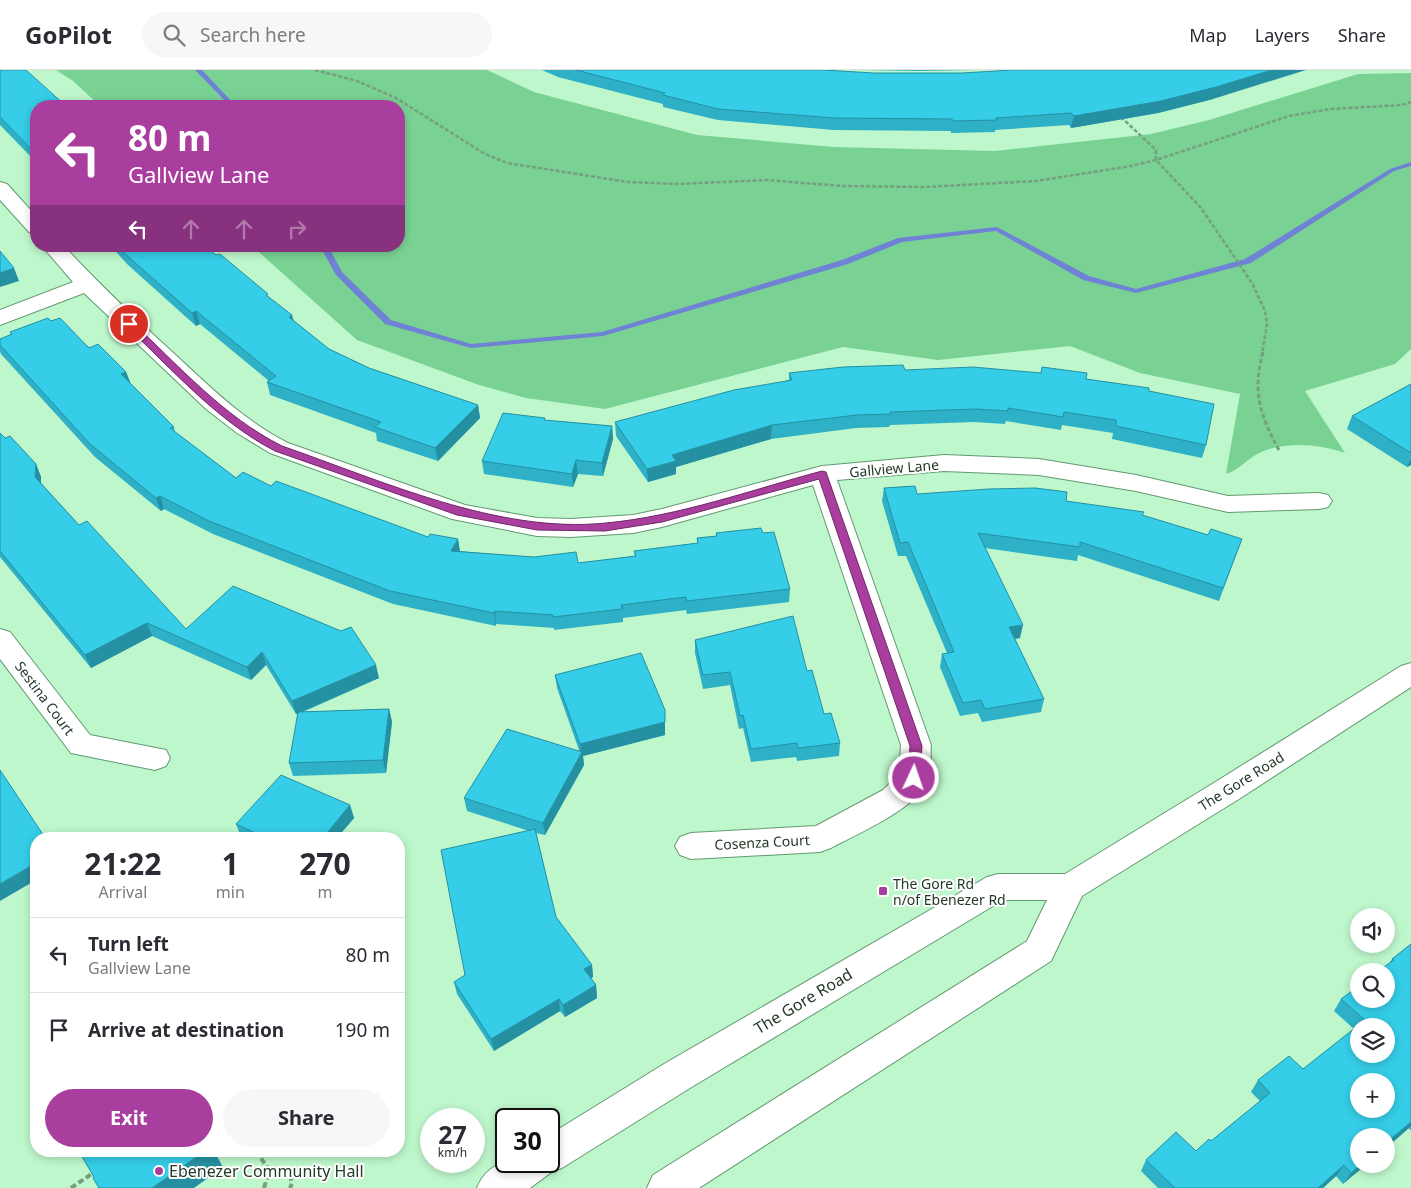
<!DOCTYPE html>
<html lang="en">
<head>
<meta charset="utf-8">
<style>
	body { margin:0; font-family:"Noto Sans",sans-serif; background:#f7f7f7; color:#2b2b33; height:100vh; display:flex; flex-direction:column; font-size:19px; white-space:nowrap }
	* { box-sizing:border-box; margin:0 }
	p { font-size:16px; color:#7c7c81 }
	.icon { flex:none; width:28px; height:28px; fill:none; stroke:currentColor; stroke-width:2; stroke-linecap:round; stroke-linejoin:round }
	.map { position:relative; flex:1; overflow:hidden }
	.panel { position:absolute; left:30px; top:762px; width:375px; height:325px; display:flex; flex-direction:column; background:#fff; border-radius:20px; box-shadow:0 2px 8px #0003 }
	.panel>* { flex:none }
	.hud { position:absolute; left:30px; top:30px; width:375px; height:152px; border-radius:20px; box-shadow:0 2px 8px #0003; background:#aa3e9e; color:#fff; overflow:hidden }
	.buttons { position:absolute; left:1350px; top:838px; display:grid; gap:10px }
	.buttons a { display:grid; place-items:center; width:45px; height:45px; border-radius:50%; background:#fff; box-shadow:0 2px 8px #0003; font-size:25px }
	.speed { position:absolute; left:420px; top:1038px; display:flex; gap:10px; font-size:25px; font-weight:700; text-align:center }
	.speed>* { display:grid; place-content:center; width:65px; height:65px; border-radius:50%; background:#fff; box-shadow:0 2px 8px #0003; line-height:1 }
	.speed small { font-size:12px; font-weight:400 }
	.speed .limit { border:2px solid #111; border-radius:8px; background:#fff; color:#111 }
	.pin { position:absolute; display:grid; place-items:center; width:42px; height:42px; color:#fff; margin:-21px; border:2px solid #fff; border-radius:50%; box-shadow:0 1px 5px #0007 }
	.me { position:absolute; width:55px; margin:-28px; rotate:3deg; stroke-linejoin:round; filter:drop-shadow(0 0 4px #0008) }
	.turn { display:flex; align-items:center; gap:18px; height:105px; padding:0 15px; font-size:22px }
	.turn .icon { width:65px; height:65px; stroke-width:2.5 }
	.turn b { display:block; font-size:35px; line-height:42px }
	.lanes { display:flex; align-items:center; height:48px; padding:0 15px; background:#0003; justify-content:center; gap:25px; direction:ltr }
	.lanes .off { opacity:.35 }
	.eta { display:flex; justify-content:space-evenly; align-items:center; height:85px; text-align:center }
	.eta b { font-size:30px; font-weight:700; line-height:35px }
	.button { display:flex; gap:10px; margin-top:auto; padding:10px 15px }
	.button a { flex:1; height:58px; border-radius:30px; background:#aa3e9e; color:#fff; font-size:20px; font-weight:700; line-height:58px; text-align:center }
	.button a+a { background:#f7f7f7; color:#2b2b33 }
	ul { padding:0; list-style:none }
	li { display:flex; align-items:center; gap:15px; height:75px; padding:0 15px; border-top:1px solid #e1e1e2 }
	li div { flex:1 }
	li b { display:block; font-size:19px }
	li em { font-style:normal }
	header { display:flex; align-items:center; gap:30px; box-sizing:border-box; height:70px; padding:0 25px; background:#fff; border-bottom:1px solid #e1e1e2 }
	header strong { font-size:24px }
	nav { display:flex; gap:28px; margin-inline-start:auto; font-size:18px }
	.search { width:350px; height:45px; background:#f7f7f7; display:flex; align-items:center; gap:12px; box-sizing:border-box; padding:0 18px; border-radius:28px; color:#7c7c81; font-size:19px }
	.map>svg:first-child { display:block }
	.green { fill:#79d293 }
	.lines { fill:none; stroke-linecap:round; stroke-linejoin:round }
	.stream { fill:#6f82d4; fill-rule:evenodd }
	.street-casing { stroke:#639972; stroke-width:2 }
	.secondary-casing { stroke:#639972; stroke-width:2 }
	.path-far2 { stroke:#769f80; stroke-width:2.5; stroke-dasharray:4 2; stroke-linecap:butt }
	.path-far1 { stroke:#769f80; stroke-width:3; stroke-dasharray:4.5 2.5; stroke-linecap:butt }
	.path { stroke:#769f80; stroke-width:4; stroke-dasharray:6 3; stroke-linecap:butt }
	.street { fill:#fff; fill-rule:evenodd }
	.secondary { fill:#fff; fill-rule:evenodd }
	.wall { fill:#2eb0c7 }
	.shaded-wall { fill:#2590a2 }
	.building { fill:#35cde7; stroke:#2590a2; fill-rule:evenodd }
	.route { fill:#aa3e9e; stroke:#6e2867 }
	.poi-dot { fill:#aa3e9e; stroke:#fff; stroke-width:2 }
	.labels { text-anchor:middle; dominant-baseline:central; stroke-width:4; stroke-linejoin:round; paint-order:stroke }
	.street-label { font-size:14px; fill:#233a29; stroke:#fff }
	.poi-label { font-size:14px; fill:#233a29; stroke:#fff; text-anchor:start }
	.near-street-label { font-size:16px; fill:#233a29; stroke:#fff }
	.near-poi-label { font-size:16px; fill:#233a29; stroke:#fff; text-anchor:start }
</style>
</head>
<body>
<header>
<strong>GoPilot</strong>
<div class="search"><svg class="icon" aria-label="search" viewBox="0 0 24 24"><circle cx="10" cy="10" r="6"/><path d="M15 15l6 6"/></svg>Search here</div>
<nav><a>Map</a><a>Layers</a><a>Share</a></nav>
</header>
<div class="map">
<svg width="1411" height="1118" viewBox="0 0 1411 1118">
	<rect width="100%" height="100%" fill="#bef7cc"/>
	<path class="green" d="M 56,0 L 487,0 L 534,22 L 697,65 L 834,77 L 995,81 L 1151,64 L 1209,50 L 1358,4 L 1411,3 L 1411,279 L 1395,294 L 1305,321 L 1345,383 C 1319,374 1284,371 1259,383 C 1247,389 1239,400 1226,404 L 1240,324 L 1140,303 L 1070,276 L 938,290 L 843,277 L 605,339 L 526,328 L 479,315 L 357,270 L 252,176 L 399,176 L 399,36 L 100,36 L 73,11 Z"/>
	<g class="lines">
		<g class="stream">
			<polygon points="195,0 202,0 236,36 230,36"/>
			<polygon points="1411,92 1411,96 1394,101 1251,193 1136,223 1083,210 996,161 902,172 848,194 603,266 471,278 385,254 336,205 320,176 328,176 342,202 391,250 471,274 602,262 842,190 898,168 997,157 1089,206 1136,219 1245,189 1390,99"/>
		</g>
		<defs>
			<g id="street">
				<polygon points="0,112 7,114 36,146 36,164 29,162 0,130"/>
				<path d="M 42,176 L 64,176 C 97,212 132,245 168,278 C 206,313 241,349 288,373 L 465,435 L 537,448 L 571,449 L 633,445 L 662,439 L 822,396 L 944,385 L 1039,389 L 1136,405 L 1228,426 L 1319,423 L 1328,425 L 1332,431 L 1328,437 L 1319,439 L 1228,442 L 1136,421 L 1039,405 L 944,401 L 837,410 L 931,675 C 930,685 932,700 928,710 C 917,739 858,763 831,778 L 820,782 L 691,789 L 680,785 L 675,776 L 680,767 L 691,763 L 816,756 L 883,720 L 899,704 L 901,675 L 813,415 L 662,457 L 633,463 L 571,467 L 537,466 L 452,449 L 270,383 L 237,363 L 206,339 L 84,223 L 0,255 L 0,240 L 73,212 Z"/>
				<polygon points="0,559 10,562 90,665 166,680 170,688 166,696 155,700 71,683 0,589"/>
			</g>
			<path id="secondary" d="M 1411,593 L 1411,617 L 1239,729 L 1082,826 L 1051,891 L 699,1118 L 647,1118 L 653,1105 L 1027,871 L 1047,830 L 1003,830 L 690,1018 L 562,1098 L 553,1101 L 530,1118 L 477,1118 C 491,1085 518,1091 549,1091 L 549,1065 L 664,994 L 987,807 L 998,804 L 1065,804 L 1217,711 L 1401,596 Z"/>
		</defs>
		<use href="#street" class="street-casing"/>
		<use href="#secondary" class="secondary-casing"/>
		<g class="path-far2">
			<polyline points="315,0 357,11 396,28 485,84 507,93 628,112 677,114 767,110 842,116 926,117 1036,111 1131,96 1156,90 1289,46 1331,39 1402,35 1411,32"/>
			<polyline points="1121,47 1156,80 1156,90 1201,138 1252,213 1265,241 1267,254 1262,284"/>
		</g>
		<path class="path-far1" d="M 1263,282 C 1252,322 1260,345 1279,380"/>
		<g class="path">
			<polyline points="256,1081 272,1104"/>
			<polyline points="71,1118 96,1101"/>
			<polyline points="264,1118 267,1108 279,1101 290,1105 292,1113 290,1118"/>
		</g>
		<use href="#street" class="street"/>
		<use href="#secondary" class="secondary"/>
	</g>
	<g class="wall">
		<polygon points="0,0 36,36 36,92 0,55"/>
		<polygon points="542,0 824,0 1213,29 1158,43 1071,58 1069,55 995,60 995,62 951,63 951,61 834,60 718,50 663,37 663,34 558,7"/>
		<polygon points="860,0 977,0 919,1"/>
		<polygon points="111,176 207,176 216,185 269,227 294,251 329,279 369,298 478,335 480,348 438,391 377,371 376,363 270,325 267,312 269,311 200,254 196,256 127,194"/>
		<polygon points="51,251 126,302 131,314 174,357 175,362 236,408 271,416 428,467 458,469 460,481 578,493 635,486 634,481 697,473 697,468 716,466 716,463 763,463 790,519 789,532 687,544 686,540 623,548 623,552 554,560 554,558 496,554 496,556 393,534 213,464 164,439 161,441 95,387 1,284 0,281 0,269 11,265 10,262"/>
		<polygon points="905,300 1086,309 1149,321 1206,375 1202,388 1112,369 1113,363 1062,355 1061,360 1006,351 1005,354 974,352 890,355 889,357 856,358 771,369 676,397 676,404 648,412 616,366 615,352 789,310 789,303"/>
		<polygon points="1411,314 1411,395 1407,397 1347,359 1352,346"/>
		<polygon points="545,348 545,350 612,356 613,369 603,406 578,404 573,417 484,404 482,391"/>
		<polygon points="0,363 5,368 36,394 41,407 41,413 79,455 186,559 379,608 303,642 389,639 392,652 386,703 293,706 289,693 298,644 296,644 266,595 251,610 152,566 91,598 0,487"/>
		<polygon points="884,418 917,424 1066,431 1143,446 1208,465 1242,469 1219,531 1078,485 1077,491 985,478 1020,568 1015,569 1044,629 1041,642 982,652 978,643 960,646 940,597 942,584 947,583 906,486 898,486 882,431"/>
		<polygon points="695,570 807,601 824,644 840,673 839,686 797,691 796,687 751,692 743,658 739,659 730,615 703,619 695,583"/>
		<polygon points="555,605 665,665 583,686 584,695 545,765 536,763 556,847 592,895 593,907 591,908 596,915 597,928 565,947 560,941 494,981 457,924 454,912 465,905 529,761 467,741 464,728 579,680 557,618"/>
		<polygon points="350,735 354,748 336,769 245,769 241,767 236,754"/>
		<polygon points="1411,874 1411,1061 1409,1058 1386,1078 1386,1066 1359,1094 1343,1114 1336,1106 1323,1118 1158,1118 1141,1101 1146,1090 1196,1081 1211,1071 1260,1031 1251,1022 1258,1010 1303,999 1354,959 1334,941 1341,929 1389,894 1392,889"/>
	</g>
	<g class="shaded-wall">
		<polygon points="1272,0 1306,0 1213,29 1158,43 1071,58 1074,46"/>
		<polygon points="14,198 19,211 0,217 0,203"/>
		<polygon points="196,241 200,254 196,256 192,243"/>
		<polygon points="292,245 296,258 289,247"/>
		<polygon points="126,302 131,315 121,304"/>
		<polygon points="478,335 480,348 438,391 435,378"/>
		<polygon points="772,355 771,369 676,397 676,404 648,412 647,399 672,385"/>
		<polygon points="612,356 613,369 603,406 602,393"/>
		<polygon points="1411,389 1411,395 1407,397"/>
		<polygon points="576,390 578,404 573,417 572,404"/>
		<polygon points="36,394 41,407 41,420 35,407"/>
		<polygon points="160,426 164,439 161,441 156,428"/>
		<polygon points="458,469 460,483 451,481"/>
		<polygon points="495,541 496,554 496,556 494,543"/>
		<polygon points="147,553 152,566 91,598 85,585"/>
		<polygon points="1023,555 1020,568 1007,570 1009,557"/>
		<polygon points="262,582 266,595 251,610 247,597"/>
		<polygon points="376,595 379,608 296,644 292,631"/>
		<polygon points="389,639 392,652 386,703 383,690"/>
		<polygon points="665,640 665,665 583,686 584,695 545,765 543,753 581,684 580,674"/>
		<polygon points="350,735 354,748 336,769 322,769"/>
		<polygon points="36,793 36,810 0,831 0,814"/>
		<polygon points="592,895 593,907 586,911 584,899"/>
		<polygon points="596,915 597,928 565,947 563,935"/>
		<polygon points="559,929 560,941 494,981 491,969"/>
		<polygon points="1411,1052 1411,1055 1409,1058 1386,1078 1386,1073"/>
		<polygon points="205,1081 214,1081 223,1097 194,1118 152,1118"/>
		<polygon points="1362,1094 1367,1094 1343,1114 1351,1103"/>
		<polygon points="1344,1095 1336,1106 1323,1118 1318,1118"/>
	</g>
	<g class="building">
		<polygon points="0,0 26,0 66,36 36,36 36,84 0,47"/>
		<polygon points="576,0 824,0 874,3 962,3 1013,0 1272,0 1216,17 1161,31 1074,46 1071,43 996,48 997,50 953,51 952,49 835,48 718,39 663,25 665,23"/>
		<polygon points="118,176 207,176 216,185 220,184 268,224 266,225 292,245 289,247 329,279 369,298 478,335 435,378 375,357 381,352 267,312 276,306 196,241 192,243 123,182"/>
		<polygon points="0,181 14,198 0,203"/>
		<polygon points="48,248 51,251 60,248 89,278 98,274 126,302 121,304 174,357 170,358 236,408 243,402 271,416 276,411 428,467 430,464 458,469 451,481 534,487 576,482 578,493 636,486 634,481 698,473 697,468 717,466 716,463 761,458 763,463 774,462 790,519 687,531 686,527 621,535 622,539 553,547 553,545 495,541 494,543 390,521 209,451 160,426 156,428 90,374 0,275 0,269 12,264 10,262"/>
		<polygon points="903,295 905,300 973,297 1041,303 1042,297 1087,303 1086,309 1149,318 1149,321 1214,334 1206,375 1116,356 1116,350 1064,342 1063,347 1008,338 1008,341 976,339 890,342 891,344 857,345 772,355 672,385 676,391 647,399 615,352 734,320 792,310 789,303 843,297"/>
		<polygon points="1411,314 1411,383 1352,346"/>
		<polygon points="503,343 545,348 544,350 612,356 602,393 576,390 572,404 482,391"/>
		<polygon points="0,363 5,368 10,366 36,394 35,407 79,455 87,451 186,559 233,516 341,561 351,557 376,595 292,631 262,582 247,597 147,553 85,585 0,481"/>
		<polygon points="915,416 917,424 989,419 1035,418 1067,422 1066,431 1144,442 1142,445 1208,465 1211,459 1242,469 1223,518 1080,472 1080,477 978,463 1023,555 1009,557 1044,629 985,639 981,630 963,633 942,584 954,582 908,472 900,473 884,418"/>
		<polygon points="793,546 807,601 812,600 824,644 831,643 840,673 798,678 797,673 751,679 743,645 740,646 730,602 703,605 695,570"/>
		<polygon points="641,583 665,640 665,652 580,674 555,605"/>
		<polygon points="389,639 383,690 289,693 298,642"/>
		<polygon points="507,659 582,682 543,753 464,728"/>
		<polygon points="0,700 46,769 36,769 36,793 0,814"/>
		<polygon points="281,705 350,735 322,769 268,769 236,754"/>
		<polygon points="535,759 556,847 592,895 584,899 596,915 563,935 559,929 491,969 454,912 465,905 441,780"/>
		<polygon points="228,763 232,769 223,769"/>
		<polygon points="211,764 215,769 202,769"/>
		<path d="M 1411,874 L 1411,1052 L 1386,1073 L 1386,1066 L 1359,1066 L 1359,1094 L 1362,1094 L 1351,1103 L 1344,1095 L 1318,1118 L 1175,1118 L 1146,1090 L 1176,1062 L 1196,1081 L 1209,1069 L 1211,1071 L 1270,1023 L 1258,1010 L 1289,986 L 1303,999 L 1365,950 L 1341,929 L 1359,916 L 1359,929 L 1386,929 L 1386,901 L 1378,901 L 1394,890 L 1392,889 ZM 1359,956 L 1386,956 L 1386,984 L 1359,984 ZM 1359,1011 L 1386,1011 L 1386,1039 L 1359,1039 Z"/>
		<polygon points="86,1081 205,1081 152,1118 99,1118 93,1108 94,1107 81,1085"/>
	</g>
	<path class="route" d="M 129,251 L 132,252 C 179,296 224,347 282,376 C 383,411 498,464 606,453 C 680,446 751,420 822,401 L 826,402 L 922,676 L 919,712 L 910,712 L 908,708 L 910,676 L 819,409 L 662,452 L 605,461 L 537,460 L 457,445 L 275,381 C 217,351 173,300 126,256 L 126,252 Z"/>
	<g class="poi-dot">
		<rect x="878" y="816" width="10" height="10" rx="2.5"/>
		<circle cx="159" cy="1101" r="5"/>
	</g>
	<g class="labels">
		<g class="street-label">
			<text transform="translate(894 398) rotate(-5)">Gallview Lane</text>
			<text transform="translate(45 628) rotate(53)">Sestina Court</text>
			<text transform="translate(1241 711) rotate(-32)">The Gore Road</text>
			<text transform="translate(762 772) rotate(-3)">Cosenza Court</text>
		</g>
		<g class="poi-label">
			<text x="893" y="813">The Gore Rd<tspan x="893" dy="16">n/of Ebenezer Rd</tspan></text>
		</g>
		<g class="near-street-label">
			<text transform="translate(803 931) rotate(-31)">The Gore Road</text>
		</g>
		<g class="near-poi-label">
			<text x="169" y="1101">Ebenezer Community Hall</text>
		</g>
	</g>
</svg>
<div class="buttons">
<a><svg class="icon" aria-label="sound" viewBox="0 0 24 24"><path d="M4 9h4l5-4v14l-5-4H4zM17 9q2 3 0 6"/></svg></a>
<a><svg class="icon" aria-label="search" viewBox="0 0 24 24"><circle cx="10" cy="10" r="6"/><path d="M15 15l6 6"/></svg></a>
<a><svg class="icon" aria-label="layers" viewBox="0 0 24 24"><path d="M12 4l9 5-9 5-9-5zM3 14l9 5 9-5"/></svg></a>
<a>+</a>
<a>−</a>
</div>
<div class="speed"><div>27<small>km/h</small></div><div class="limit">30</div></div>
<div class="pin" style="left:129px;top:254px;background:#d93025"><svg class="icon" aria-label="arrive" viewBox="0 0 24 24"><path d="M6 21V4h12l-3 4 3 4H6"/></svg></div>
<svg class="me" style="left:914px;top:708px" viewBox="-20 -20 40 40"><circle r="17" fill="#aa3e9e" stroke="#fff" stroke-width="3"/><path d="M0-11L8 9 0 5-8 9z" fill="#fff"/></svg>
<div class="hud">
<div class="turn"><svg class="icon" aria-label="left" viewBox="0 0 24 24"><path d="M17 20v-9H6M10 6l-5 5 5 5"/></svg><div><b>80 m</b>Gallview Lane</div></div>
<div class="lanes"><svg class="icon" aria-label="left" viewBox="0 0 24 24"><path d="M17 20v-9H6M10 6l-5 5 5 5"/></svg><svg class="icon off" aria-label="ahead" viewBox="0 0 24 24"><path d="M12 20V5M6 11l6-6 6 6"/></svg><svg class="icon off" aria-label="ahead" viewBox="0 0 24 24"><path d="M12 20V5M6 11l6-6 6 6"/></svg><svg class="icon off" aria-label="right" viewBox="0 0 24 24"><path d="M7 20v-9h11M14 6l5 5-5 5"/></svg></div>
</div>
<section class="panel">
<div class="eta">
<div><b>21:22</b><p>Arrival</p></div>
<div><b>1</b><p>min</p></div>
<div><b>270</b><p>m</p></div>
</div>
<ul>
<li><svg class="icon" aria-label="left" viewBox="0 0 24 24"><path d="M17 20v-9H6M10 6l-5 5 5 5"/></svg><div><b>Turn left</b><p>Gallview Lane</p></div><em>80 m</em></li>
<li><svg class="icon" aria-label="arrive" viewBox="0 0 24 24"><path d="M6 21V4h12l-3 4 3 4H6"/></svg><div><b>Arrive at destination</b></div><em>190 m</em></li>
</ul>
<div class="button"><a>Exit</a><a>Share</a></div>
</section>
</div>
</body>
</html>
